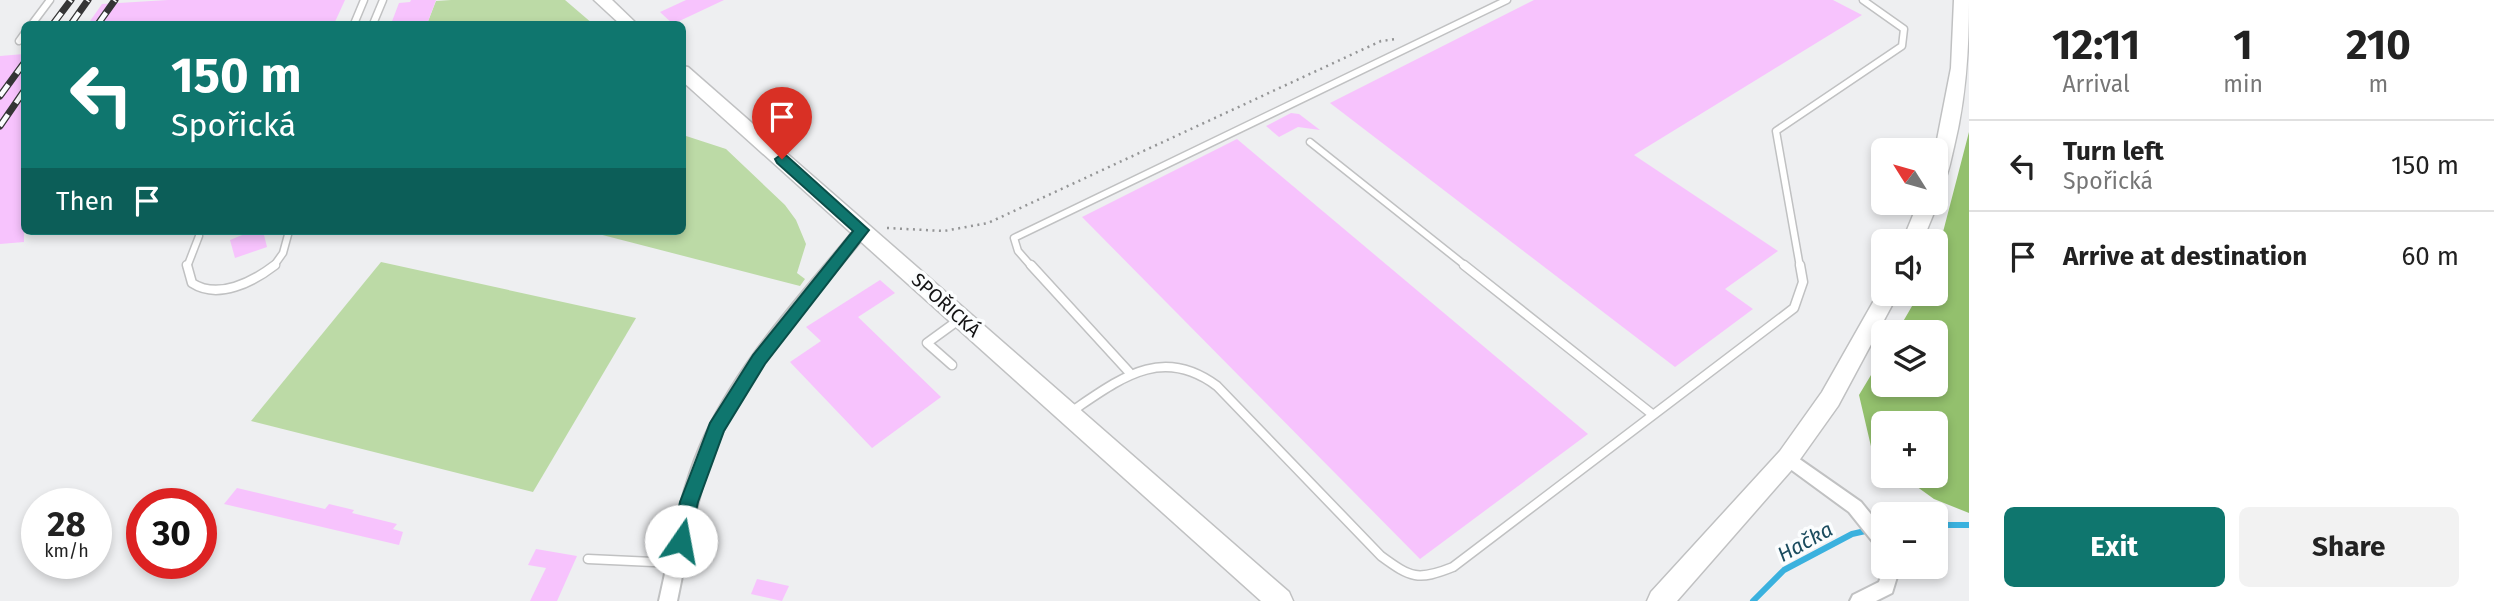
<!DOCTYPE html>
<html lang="en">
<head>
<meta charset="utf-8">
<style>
	body { margin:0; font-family:"Fira Sans",sans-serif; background:#f2f2f2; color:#222; height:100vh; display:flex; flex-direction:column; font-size:26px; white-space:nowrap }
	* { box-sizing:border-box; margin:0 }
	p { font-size:23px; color:#767676 }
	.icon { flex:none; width:38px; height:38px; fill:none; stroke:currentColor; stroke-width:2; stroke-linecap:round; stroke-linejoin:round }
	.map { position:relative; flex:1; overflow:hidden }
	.side { display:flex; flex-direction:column; background:#fff; width:525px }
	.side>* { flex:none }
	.top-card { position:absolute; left:21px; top:21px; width:665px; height:214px; border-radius:10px; box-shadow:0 4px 10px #0003; background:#0f766e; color:#fff; overflow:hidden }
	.needle { width:46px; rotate:307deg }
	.controls { position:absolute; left:1871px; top:138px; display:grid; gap:14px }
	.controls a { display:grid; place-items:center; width:77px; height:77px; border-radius:10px; background:#fff; box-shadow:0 4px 10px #0003; font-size:35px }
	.speed { position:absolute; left:21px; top:488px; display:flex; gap:14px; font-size:35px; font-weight:700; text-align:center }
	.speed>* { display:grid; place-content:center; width:91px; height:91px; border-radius:50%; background:#fff; box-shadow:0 4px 10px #0003; line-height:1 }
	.speed small { font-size:18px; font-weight:400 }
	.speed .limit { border:10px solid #d22; background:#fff; color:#111 }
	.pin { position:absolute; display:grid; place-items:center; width:60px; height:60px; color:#fff; margin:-72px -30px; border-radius:50% 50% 50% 0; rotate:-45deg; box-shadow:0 0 7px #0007 }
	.pin .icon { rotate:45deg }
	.me { position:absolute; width:77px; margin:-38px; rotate:12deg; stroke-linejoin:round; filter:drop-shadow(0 0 5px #0008) }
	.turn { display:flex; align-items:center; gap:24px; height:147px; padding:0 35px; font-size:32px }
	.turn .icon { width:91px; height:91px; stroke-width:2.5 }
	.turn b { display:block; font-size:49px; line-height:60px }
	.then { display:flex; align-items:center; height:66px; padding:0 35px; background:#0003; gap:14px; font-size:26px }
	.eta { display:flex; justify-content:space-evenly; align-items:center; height:119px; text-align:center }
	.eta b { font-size:42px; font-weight:700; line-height:49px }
	.button { display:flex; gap:14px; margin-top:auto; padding:14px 35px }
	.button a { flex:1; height:80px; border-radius:10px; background:#0f766e; color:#fff; font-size:28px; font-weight:700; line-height:80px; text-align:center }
	.button a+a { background:#f2f2f2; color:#222 }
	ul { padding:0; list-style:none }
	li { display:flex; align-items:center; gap:21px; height:91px; padding:0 35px; border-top:2px solid #e0e0e0 }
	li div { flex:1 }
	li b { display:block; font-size:26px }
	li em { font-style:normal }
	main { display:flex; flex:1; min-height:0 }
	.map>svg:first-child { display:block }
	.green { fill:#bcdaa6 }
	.forest { fill:#93c06d }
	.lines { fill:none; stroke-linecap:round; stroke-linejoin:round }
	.stream { stroke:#3ab1de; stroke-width:6 }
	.building { fill:#f7c3fd }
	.lane-far1-casing { stroke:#c0c1c2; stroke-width:9 }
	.lane-casing { stroke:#c0c1c2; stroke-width:11 }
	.street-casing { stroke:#c0c1c2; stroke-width:4 }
	.secondary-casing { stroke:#c0c1c2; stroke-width:3 }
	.path { stroke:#949596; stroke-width:2.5; stroke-dasharray:2 4.5; stroke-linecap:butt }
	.lane-far1 { stroke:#fff; stroke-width:6 }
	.lane { stroke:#fff; stroke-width:8 }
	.street { fill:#fff; fill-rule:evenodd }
	.secondary { fill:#fff; fill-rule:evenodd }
	.rail-casing { stroke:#353536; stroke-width:7 }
	.rail { stroke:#fbfdfe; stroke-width:4.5; stroke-dasharray:14; stroke-linecap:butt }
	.route { fill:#0f766e; stroke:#0a4d48; stroke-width:2 }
	.labels { text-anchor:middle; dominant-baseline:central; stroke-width:7; stroke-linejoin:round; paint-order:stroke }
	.street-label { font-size:19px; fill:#131314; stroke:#fbfdfe }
	.water-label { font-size:21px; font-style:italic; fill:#1a4b5e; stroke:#fbfdfe }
</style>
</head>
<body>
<main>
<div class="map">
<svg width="1969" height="601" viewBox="0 0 1969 601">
	<rect width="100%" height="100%" fill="#eeeff1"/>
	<g class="green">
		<polygon points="451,0 565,0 593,24 427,24 436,1"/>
		<polygon points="683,135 726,149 785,205 796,220 806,244 797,273 805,279 800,286 587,231 682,231"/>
		<polygon points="381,262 636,318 533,492 251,421"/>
	</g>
	<polygon class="forest" points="1969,132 1969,513 1934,499 1902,476 1936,476 1936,424 1883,424 1883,462 1873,455 1859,395 1883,355 1883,385 1936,385 1936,332 1897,332 1919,294 1936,294 1936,259"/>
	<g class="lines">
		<g class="stream">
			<polyline points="1936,525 1969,525"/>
			<polyline points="1753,601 1784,570 1852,534 1883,527"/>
		</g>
	</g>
	<g class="building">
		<polygon points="168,0 345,0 334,24 88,24 102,4"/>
		<polygon points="411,0 436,0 427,24 391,24 399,3 410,2"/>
		<polygon points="686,0 724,0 673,24 660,12"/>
		<polygon points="1534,0 1833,0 1862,15 1634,155 1778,251 1725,289 1753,309 1675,367 1330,103"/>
		<polygon points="24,54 24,242 0,244 0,56"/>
		<polygon points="1291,113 1299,114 1320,130 1298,127 1279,137 1266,126"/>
		<polygon points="1237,139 1588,434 1420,559 1082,217"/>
		<polygon points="252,231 263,231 267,247 235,258 230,240"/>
		<polygon points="880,280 895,293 858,317 941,397 872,448 790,362 821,341 806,327"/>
		<polygon points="237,488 325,509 329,504 354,510 352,513 397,524 393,529 403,532 399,545 224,504"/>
		<polygon points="536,549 577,556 557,601 530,601 546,568 528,565"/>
		<polygon points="757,579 789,586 782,601 751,594"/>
	</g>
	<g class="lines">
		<defs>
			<g id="lane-far1">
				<polyline points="32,24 50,0"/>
				<polyline points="354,24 364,0"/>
				<polyline points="373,24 383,0"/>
				<polyline points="19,41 24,34"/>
				<polyline points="1310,142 1467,267"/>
				<polyline points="187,267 199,236"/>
				<polyline points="273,267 283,253 289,231"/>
				<polyline points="1032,267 1018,251 1014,238 1507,0"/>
				<polyline points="1800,267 1776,131 1902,46 1904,29 1863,0"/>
			</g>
			<g id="lane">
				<path d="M 187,265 L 192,283 C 218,300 253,282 275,265"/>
				<polyline points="1031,265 1129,372"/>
				<polyline points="1464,265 1652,414"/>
				<polyline points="952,365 927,343 960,319"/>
				<path d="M 1072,411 C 1121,378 1162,345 1217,386 L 1381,556 C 1411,578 1418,581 1453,567 L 1794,308 L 1803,282 L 1800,265"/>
				<polyline points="588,559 675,563"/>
			</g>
			<g id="street">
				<path d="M 862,225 L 869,230 L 867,233 C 813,300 750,366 716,446 C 696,495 688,549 677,601 L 659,601 C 671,549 679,496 700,447 C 736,363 801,296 857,227 Z"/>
				<polygon points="1788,451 1861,502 1883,529 1883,550 1877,547 1849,512 1782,463 1780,458 1782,453"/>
				<polygon points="1884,567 1900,567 1892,593 1876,601 1850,601 1853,595 1879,582"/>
			</g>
			<g id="secondary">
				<polygon points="594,0 612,0 637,24 620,24"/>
				<path d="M 1954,0 L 1969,0 C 1969,50 1966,98 1954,147 C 1951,159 1949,173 1943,184 L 1936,186 L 1935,150 L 1951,68 Z"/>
				<polygon points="682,66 688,67 1289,592 1293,601 1261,601 682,81"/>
				<polygon points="1936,199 1938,203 1922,242 1902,242 1918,203 1936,203"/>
				<polygon points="1881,288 1883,288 1883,294 1898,294 1838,406 1796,465 1677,601 1647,601 1651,592 1780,451 1822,392"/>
			</g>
		</defs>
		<use href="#lane-far1" class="lane-far1-casing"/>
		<use href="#lane" class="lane-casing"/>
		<use href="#street" class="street-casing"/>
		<use href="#secondary" class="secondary-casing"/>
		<polyline class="path" points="887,228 944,231 988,223 1381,41 1396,39"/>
		<use href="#lane-far1" class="lane-far1"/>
		<use href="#lane" class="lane"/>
		<use href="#street" class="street"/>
		<use href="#secondary" class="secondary"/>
		<defs>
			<g id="rail">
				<polyline points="53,24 71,0"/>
				<polyline points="71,24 88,0"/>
				<polyline points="98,24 115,0"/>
				<polyline points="0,96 24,63"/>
				<polyline points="0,126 24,91"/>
			</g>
		</defs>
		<use href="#rail" class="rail-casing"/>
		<use href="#rail" class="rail"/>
	</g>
	<polygon class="route" points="782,154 787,156 869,230 765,364 724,431 698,502 688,547 681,549 674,547 672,541 680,502 710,423 753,355 853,231 777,163 775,159"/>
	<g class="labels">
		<g class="street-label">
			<text transform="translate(946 305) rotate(42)">SPOŘICKÁ</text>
		</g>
		<g class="water-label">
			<text transform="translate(1805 542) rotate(-29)">Hačka</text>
		</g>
	</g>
</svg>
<div class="controls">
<a><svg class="needle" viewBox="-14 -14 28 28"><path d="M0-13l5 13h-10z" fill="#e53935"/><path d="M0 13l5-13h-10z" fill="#767676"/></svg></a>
<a><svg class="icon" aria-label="sound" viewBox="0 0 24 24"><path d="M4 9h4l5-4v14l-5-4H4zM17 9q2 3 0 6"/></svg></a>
<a><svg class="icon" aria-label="layers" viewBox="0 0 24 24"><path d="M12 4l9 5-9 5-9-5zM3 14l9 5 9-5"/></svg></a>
<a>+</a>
<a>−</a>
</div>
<div class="speed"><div>28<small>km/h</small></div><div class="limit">30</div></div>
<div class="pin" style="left:782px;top:159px;background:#d93025"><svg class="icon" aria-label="arrive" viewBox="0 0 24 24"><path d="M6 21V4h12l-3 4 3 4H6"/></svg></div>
<svg class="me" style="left:681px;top:541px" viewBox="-20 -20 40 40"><circle r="19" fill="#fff"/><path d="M0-13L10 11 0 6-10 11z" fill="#0f766e"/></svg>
<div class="top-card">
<div class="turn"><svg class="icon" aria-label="left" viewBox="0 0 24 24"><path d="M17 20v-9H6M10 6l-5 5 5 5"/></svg><div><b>150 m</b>Spořická</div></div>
<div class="then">Then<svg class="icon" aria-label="arrive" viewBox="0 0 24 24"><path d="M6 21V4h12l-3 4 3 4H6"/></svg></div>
</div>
</div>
<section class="side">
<div class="eta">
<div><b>12:11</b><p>Arrival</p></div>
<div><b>1</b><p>min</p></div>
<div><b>210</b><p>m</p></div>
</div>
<ul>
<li><svg class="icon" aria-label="left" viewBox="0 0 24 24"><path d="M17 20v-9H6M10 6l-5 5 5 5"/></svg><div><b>Turn left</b><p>Spořická</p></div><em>150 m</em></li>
<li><svg class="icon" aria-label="arrive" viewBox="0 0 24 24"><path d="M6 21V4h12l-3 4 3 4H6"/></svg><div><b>Arrive at destination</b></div><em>60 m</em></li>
</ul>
<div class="button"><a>Exit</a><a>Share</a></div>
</section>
</main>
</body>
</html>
